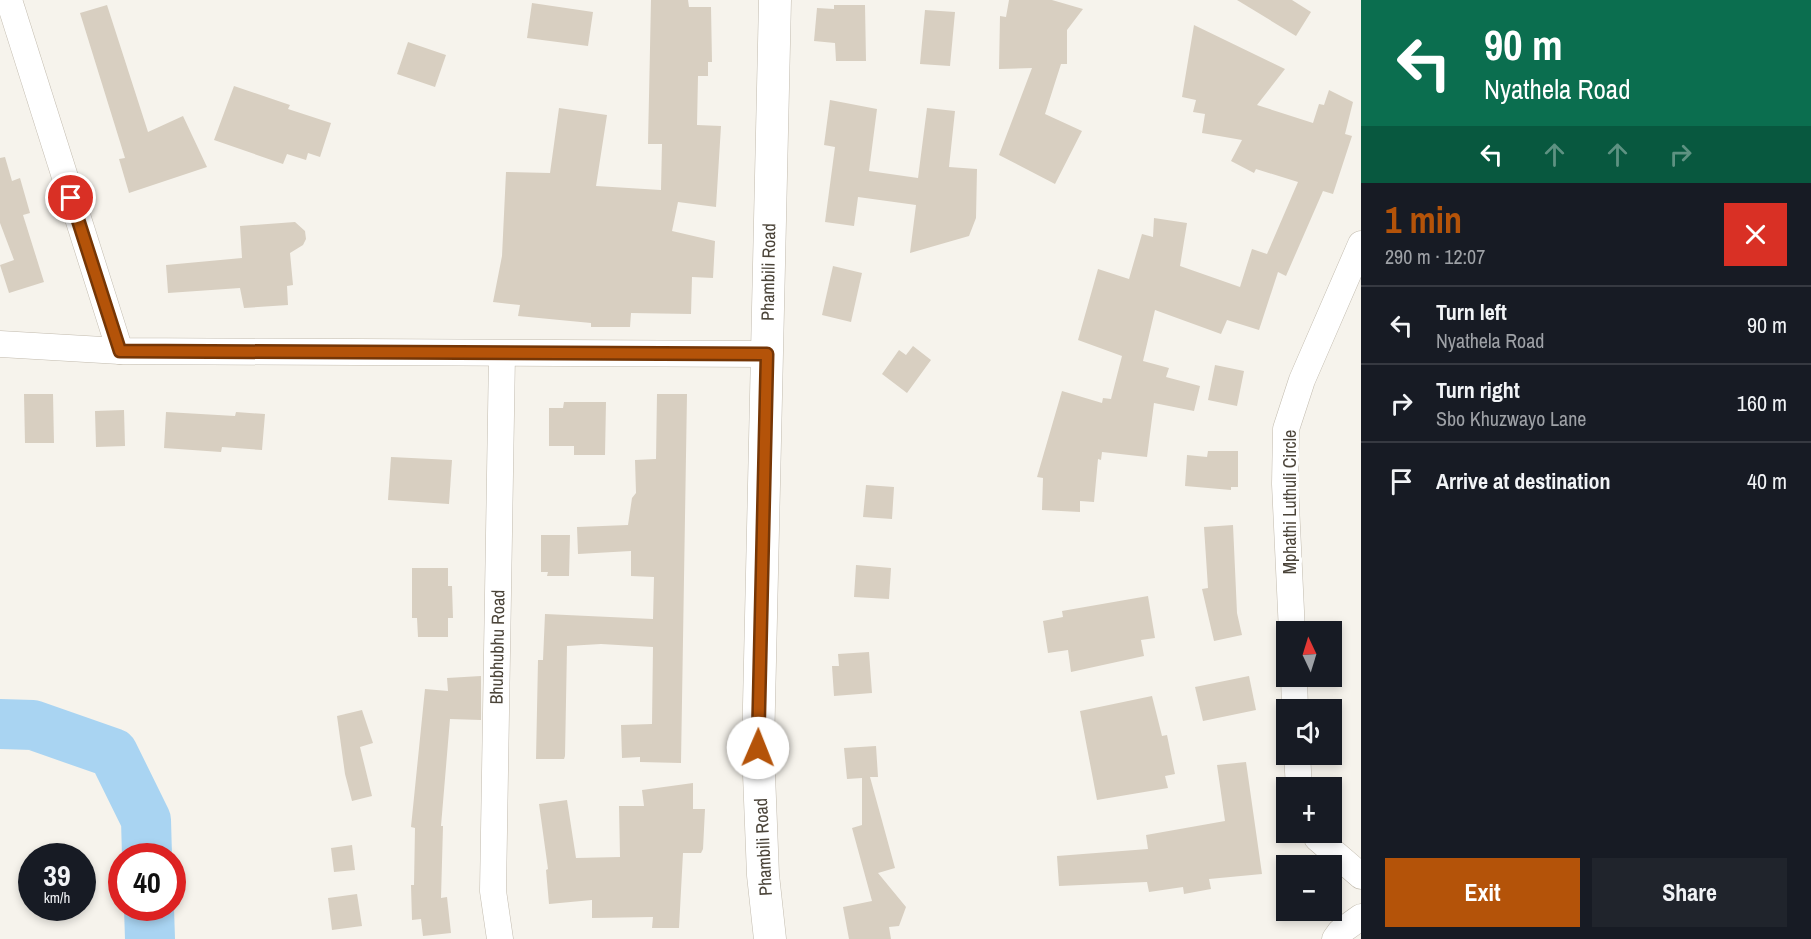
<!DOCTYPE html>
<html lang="en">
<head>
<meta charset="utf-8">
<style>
	body { margin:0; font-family:"Archivo Narrow",sans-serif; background:#20242c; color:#f1f3f6; height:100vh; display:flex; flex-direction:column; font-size:22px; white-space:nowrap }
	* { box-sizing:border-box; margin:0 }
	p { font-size:20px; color:#9ea1a6 }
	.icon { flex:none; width:33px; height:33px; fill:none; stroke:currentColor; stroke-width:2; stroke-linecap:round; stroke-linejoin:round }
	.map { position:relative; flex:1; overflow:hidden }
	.panel { display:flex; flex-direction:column; background:#171b24; width:450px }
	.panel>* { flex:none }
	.banner { background:#0b6e4f; color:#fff; overflow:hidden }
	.needle { width:39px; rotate:356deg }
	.tools { position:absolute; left:1276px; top:621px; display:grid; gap:12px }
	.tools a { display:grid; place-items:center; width:66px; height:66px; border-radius:0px; background:#171b24; box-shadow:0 3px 9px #0003; font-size:30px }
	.speed { position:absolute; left:18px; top:843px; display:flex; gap:12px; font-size:30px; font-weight:700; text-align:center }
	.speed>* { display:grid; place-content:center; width:78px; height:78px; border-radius:50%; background:#171b24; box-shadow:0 3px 9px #0003; line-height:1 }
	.speed small { font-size:15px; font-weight:400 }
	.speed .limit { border:9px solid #d22; background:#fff; color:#111 }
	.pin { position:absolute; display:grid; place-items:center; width:51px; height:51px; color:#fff; margin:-26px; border:3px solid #fff; border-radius:50%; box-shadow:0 2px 6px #0007 }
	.me { position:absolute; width:66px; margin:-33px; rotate:1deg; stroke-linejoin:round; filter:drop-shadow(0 0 4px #0008) }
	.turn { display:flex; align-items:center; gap:21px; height:126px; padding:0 24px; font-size:27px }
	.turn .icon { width:78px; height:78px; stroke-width:2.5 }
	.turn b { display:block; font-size:42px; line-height:51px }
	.lanes { display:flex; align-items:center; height:57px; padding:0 24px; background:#0003; justify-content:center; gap:30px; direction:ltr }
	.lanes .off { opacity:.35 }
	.round { display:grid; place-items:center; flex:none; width:63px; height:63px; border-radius:0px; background:#20242c }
	.headline { display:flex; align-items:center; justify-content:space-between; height:102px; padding:0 24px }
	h1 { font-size:36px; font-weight:800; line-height:45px; color:#b45309 }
	.action { display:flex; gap:12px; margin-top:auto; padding:12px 24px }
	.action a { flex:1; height:69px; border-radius:0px; background:#b45309; color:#fff; font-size:24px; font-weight:800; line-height:69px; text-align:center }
	.action a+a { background:#20242c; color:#f1f3f6 }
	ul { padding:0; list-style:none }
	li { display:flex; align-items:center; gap:18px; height:78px; padding:0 24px; border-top:2px solid #363941 }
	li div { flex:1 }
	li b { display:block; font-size:22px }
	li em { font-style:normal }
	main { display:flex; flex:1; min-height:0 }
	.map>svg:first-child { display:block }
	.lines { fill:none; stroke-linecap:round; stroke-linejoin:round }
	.river { stroke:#a9d4f2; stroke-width:50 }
	.building { fill:#d8cfc1 }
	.minor-casing { stroke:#c2bbae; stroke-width:27 }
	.tertiary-casing { stroke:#c2bbae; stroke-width:33 }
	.minor { stroke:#fff; stroke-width:26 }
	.tertiary { stroke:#fff; stroke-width:32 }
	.route-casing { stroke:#753606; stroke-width:15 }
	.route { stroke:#b45309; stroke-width:10 }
	.labels { text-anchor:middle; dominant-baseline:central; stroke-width:6; stroke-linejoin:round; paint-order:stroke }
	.street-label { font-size:18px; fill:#4b4439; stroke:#fff }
</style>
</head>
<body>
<main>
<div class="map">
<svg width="1361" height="939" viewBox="0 0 1361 939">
	<rect width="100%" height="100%" fill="#f6f3ec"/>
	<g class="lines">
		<g class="river">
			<polyline points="0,724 33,725 113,753 146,820 147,856"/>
			<polyline points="149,908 150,939"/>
		</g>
	</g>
	<g class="building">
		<polygon points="651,0 688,0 689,7 711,7 712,62 708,62 708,76 698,76 697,125 721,126 716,207 678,202 672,231 715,241 713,278 692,277 691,314 631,313 630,327 591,327 591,323 518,316 520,305 493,302 502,256 506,172 550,173 559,108 607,115 596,186 661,190 662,144 648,144"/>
		<polygon points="1009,0 1052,0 1083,9 1067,30 1067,64 1061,64 1045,114 1082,131 1055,184 999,155 1032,68 999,69 1000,16 1006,17"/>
		<polygon points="1237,0 1292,0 1311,12 1296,36"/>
		<polygon points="532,3 593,12 588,46 527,38"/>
		<polygon points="107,5 148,132 183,116 207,167 129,193 119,159 125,158 80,13"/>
		<polygon points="834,5 865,5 866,61 836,61 835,43 814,41 817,8 834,9"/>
		<polygon points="925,10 955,12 950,66 920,64"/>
		<polygon points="1194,25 1285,69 1257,105 1313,123 1319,104 1324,105 1329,90 1353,102 1345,134 1352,136 1333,194 1323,191 1286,276 1278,272 1259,330 1227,320 1221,334 1155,310 1143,361 1169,368 1166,377 1200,386 1194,411 1154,403 1147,457 1102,452 1101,460 1098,459 1094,502 1080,501 1080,512 1042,510 1043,478 1037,477 1062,391 1102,403 1103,398 1111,399 1122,356 1078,340 1098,269 1129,279 1142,234 1153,237 1154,218 1187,223 1180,266 1240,287 1252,249 1267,254 1298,182 1256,169 1254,173 1231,161 1242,140 1202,133 1205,114 1193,112 1196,100 1182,97"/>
		<polygon points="408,42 446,55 435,87 397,74"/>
		<polygon points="234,86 290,105 288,109 331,123 320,157 308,153 306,160 287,154 283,164 214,140"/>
		<polygon points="830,100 877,109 869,171 918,178 927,108 955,111 949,167 977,169 976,218 969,236 910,253 916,205 858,197 854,226 825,222 835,147 824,145"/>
		<polygon points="5,157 12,181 20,178 30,213 23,215 44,282 9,293 0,265 14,260 0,223 0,158"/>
		<polygon points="295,222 305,231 306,239 303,245 290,253 293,285 287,286 288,305 244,308 240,288 168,293 166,265 242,258 240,226"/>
		<polygon points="833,266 862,273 851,322 822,315"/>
		<polygon points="913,346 931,360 907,393 882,374 899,350 906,355"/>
		<polygon points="1215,365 1244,371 1237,406 1208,400"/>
		<polygon points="24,394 53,394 54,443 25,443"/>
		<polygon points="657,394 687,394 681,763 640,762 640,757 622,758 621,725 652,724 653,647 601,644 567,646 565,756 564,759 536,759 538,660 543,660 545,614 653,619 654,577 631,576 631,551 578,554 577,527 628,525 632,498 636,493 635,460 656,459"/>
		<polygon points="564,402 606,402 605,455 574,455 574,446 549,446 549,408 563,408"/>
		<polygon points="124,410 125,446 96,447 95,411"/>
		<polygon points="166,412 235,416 236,412 265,414 262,450 222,447 221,452 164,448"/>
		<polygon points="1208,451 1238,451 1238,487 1231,487 1231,490 1185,486 1187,455 1207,457"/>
		<polygon points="391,457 452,460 449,504 388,500"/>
		<polygon points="866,485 894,487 892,519 863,517"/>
		<polygon points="1233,525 1237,613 1242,635 1214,641 1202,589 1208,588 1204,527"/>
		<polygon points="541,535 570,535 569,576 547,576 548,572 541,572"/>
		<polygon points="856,565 891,568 889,599 854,597"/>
		<polygon points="412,568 448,568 448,586 452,586 453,618 448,618 448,637 418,637 417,618 412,618"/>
		<polygon points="1148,596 1155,638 1141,640 1144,656 1071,672 1068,650 1048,653 1043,621 1063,617 1062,611"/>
		<polygon points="869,652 872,693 834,696 832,666 839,666 838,654"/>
		<polygon points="481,676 481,720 450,719 441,826 443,826 441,898 447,897 451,933 423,936 421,919 412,920 411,885 414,885 415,828 411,827 425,689 448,691 447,678"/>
		<polygon points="1249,676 1256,710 1203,721 1195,687"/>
		<polygon points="1152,696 1162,736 1167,735 1175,774 1165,776 1168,788 1097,800 1080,711"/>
		<polygon points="362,710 373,743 360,747 372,796 352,801 345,774 337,716"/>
		<polygon points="876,746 878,777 870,777 895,868 878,873 906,907 899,926 889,927 891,939 849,939 843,907 872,901 852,828 862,825 862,778 847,779 844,748"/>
		<polygon points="1246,762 1262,874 1209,879 1211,889 1184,894 1183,887 1149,892 1147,882 1059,886 1057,856 1148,849 1146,835 1225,821 1217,765"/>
		<polygon points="693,783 693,809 705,809 703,849 701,853 683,853 679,928 652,928 653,917 592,918 592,900 549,904 546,870 548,869 539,804 567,800 576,858 620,857 619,806 644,806 642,790"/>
		<polygon points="352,845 355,870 334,872 331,848"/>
		<polygon points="357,894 362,926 332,930 328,898"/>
	</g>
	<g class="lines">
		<defs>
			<g id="minor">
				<polyline points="9,0 120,351"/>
				<polyline points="0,344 120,351 767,354"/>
				<polyline points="1292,632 1285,484 1286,429 1302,380 1361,244"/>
				<polyline points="1294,676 1295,710"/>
				<polyline points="1297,754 1299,788"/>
				<polyline points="1315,832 1317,838 1361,876"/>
				<polyline points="500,939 493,891 502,355"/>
				<polyline points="1335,939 1340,932 1361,917"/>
			</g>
			<polyline id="tertiary" points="770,939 763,875 758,749 775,0"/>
		</defs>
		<use href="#minor" class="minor-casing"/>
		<use href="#tertiary" class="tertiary-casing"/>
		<use href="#minor" class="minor"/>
		<use href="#tertiary" class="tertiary"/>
	</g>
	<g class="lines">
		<defs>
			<polyline id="route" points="71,198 120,351 767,354 758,748"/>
		</defs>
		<use href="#route" class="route-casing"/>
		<use href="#route" class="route"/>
	</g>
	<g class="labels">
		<g class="street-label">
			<text transform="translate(768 272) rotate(-89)">Phambili Road</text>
			<text transform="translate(1289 502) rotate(-90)">Mphathi Luthuli Circle</text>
			<text transform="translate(497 647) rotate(-89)">Bhubhubhu Road</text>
			<text transform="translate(763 847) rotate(-93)">Phambili Road</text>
		</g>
	</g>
</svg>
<div class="tools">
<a><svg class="needle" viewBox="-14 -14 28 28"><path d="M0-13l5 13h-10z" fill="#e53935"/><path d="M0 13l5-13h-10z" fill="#9ea1a6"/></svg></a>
<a><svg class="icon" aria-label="sound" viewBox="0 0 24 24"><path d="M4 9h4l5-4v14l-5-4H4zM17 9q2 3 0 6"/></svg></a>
<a>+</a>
<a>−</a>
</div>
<div class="speed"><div>39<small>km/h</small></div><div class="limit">40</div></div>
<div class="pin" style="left:71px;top:198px;background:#d93025"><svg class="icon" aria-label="arrive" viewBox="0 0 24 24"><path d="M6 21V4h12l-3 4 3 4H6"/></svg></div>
<svg class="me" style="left:758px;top:748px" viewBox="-20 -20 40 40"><circle r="19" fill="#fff"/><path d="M0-13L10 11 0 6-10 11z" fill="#b45309"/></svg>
</div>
<section class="panel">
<div class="banner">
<div class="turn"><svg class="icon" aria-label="left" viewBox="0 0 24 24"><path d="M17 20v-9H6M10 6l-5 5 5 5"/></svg><div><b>90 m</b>Nyathela Road</div></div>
<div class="lanes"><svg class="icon" aria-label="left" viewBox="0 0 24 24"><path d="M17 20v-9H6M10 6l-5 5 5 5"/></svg><svg class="icon off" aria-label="ahead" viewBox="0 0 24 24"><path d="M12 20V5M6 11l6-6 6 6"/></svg><svg class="icon off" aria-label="ahead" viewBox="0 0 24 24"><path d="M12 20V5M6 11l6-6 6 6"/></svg><svg class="icon off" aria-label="right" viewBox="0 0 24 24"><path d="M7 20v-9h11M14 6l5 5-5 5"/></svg></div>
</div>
<div class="headline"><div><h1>1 min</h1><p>290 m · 12:07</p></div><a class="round" style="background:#d93025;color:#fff"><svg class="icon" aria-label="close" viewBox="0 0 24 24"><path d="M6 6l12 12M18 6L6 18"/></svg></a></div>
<ul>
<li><svg class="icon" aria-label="left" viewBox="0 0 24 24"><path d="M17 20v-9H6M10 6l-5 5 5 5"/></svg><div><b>Turn left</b><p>Nyathela Road</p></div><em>90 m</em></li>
<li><svg class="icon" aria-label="right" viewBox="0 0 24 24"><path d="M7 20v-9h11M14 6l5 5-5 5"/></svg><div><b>Turn right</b><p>Sbo Khuzwayo Lane</p></div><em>160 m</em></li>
<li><svg class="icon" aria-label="arrive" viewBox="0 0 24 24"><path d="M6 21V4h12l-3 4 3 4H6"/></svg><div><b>Arrive at destination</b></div><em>40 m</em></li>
</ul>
<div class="action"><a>Exit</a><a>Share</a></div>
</section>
</main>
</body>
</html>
